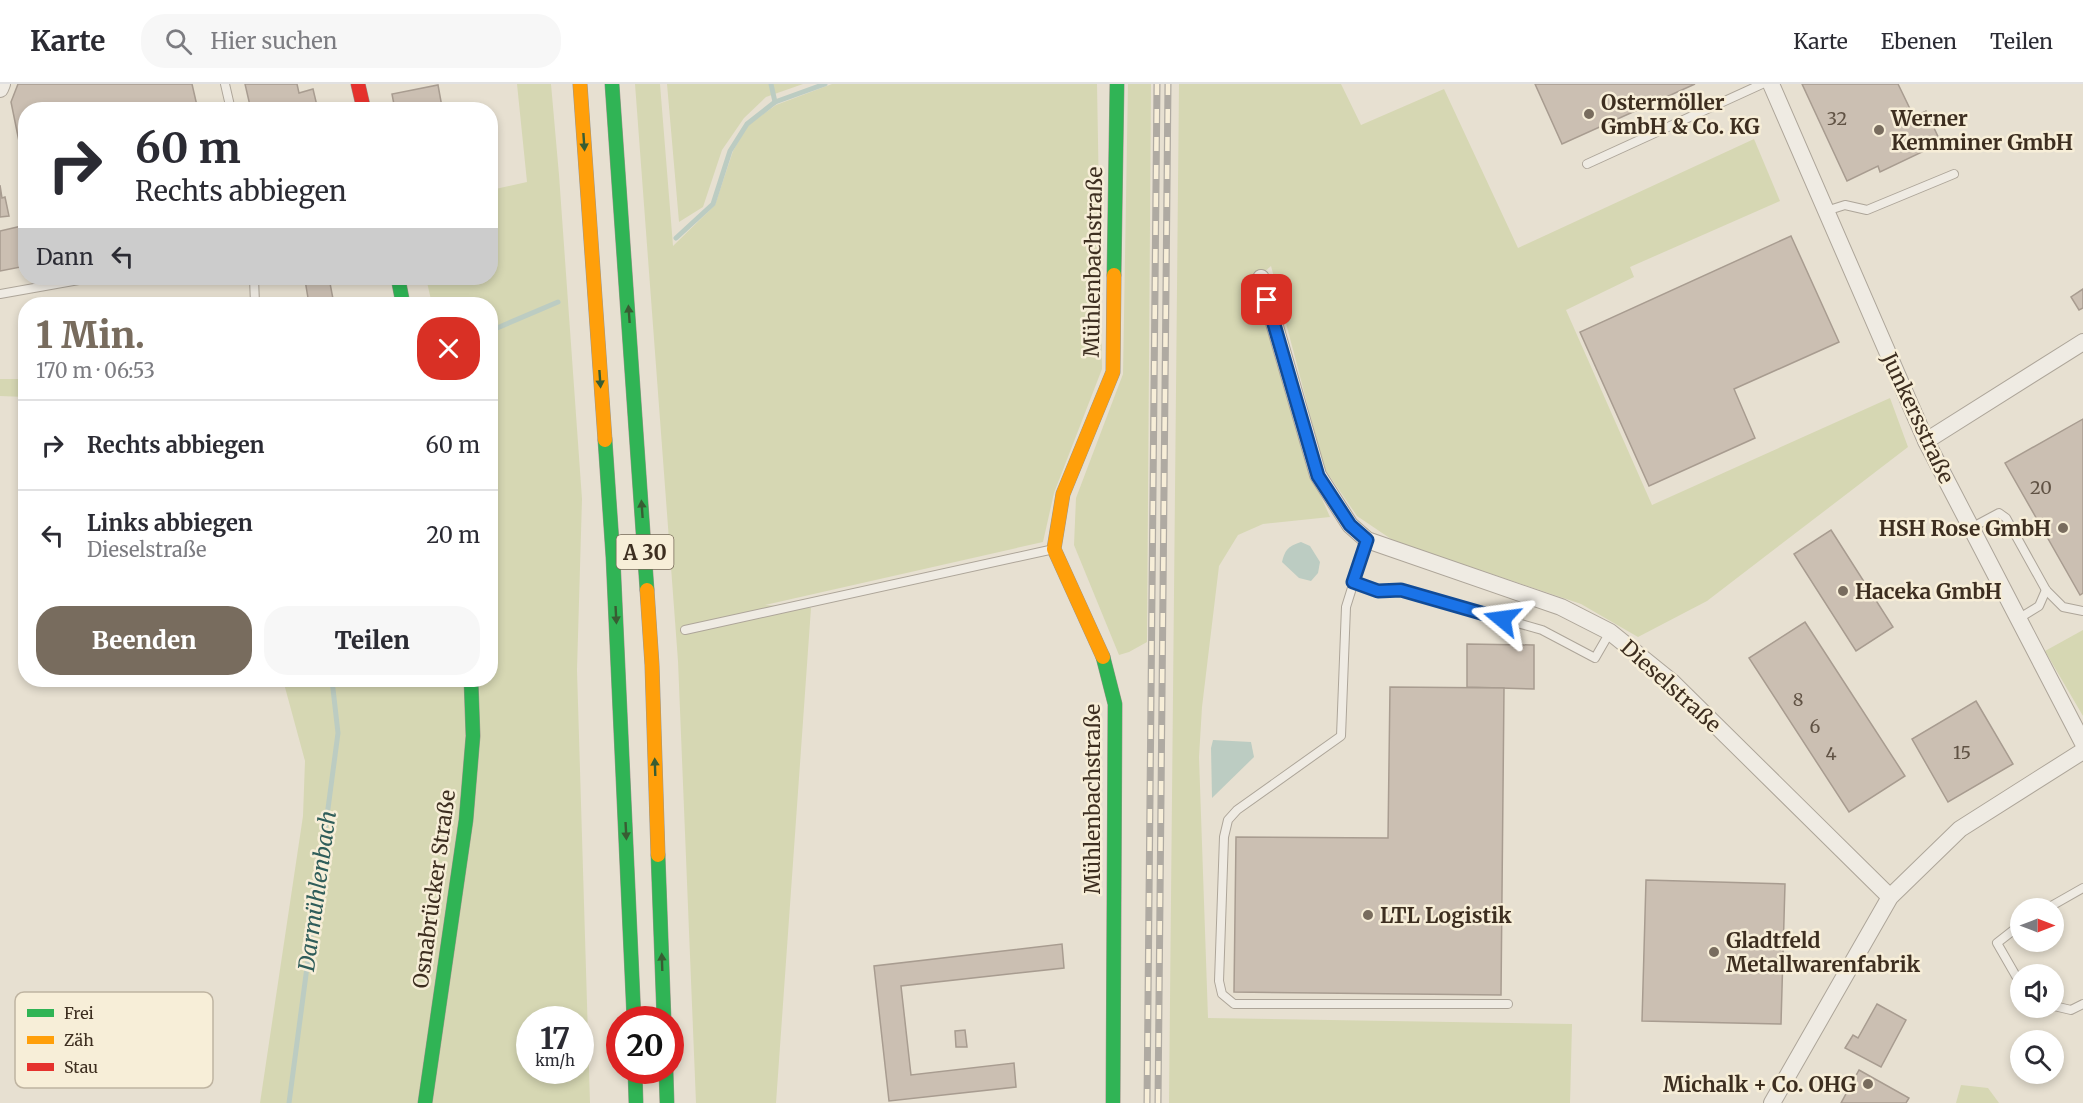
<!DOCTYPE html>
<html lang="de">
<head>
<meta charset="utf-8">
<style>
	body { margin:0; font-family:Merriweather,serif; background:#f7f7f7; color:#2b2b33; height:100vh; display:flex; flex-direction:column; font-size:22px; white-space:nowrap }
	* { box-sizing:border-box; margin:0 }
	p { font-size:20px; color:#7c7c81 }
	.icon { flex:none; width:33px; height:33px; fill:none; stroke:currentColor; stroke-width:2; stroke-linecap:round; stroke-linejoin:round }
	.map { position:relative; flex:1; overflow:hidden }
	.side { position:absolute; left:18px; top:213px; width:480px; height:390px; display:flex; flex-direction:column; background:#fff; border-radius:24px; box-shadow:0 3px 9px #0003 }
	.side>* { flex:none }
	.top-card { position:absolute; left:18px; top:18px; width:480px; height:183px; border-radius:24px; box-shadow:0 3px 9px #0003; background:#fff; color:#2b2b33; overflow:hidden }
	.needle { width:39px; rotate:90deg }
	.tools { position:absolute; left:2010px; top:814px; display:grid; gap:12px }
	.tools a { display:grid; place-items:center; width:54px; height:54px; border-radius:50%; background:#fff; box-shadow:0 3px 9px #0003; font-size:30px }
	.speed { position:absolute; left:516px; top:922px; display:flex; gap:12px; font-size:30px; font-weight:700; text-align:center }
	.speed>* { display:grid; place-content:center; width:78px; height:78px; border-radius:50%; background:#fff; box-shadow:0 3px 9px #0003; line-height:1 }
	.speed small { font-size:15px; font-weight:400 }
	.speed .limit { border:9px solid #d22; background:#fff; color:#111 }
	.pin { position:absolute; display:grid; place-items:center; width:51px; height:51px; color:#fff; margin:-26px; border-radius:12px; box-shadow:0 3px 9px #0006 }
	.me { position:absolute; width:66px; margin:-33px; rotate:286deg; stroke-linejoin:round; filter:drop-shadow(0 0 4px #0008) }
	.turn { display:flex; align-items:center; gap:21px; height:126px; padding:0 18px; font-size:27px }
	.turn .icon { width:78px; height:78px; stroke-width:2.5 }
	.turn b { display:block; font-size:42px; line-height:51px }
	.then { display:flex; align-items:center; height:57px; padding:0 18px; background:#0003; gap:12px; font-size:22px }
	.round { display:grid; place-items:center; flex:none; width:63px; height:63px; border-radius:24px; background:#f7f7f7 }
	.headline { display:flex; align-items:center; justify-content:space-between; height:102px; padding:0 18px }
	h1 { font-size:36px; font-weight:800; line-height:45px; color:#786c5e }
	.action { display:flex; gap:12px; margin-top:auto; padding:12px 18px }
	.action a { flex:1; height:69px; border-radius:24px; background:#786c5e; color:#fff; font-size:24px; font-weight:800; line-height:69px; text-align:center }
	.action a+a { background:#f7f7f7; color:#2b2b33 }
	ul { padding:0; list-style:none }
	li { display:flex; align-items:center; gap:18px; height:90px; padding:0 18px; border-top:2px solid #e1e1e2 }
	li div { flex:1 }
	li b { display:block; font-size:22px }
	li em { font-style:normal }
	header { display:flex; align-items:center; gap:36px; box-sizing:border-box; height:84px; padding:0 30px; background:#fff; border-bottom:2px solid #e1e1e2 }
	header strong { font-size:28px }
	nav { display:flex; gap:33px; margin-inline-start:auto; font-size:21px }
	.search { width:420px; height:54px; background:#f7f7f7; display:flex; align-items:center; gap:15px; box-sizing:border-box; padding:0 21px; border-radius:24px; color:#7c7c81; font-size:22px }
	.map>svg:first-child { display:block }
	.green { fill:#d6d7b3; fill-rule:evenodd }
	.water { fill:#bcccc2 }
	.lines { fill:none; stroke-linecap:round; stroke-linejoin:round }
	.stream { stroke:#bcccc2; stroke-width:5 }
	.building { fill:#cbbfb2; stroke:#a89c90; stroke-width:1.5 }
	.lane-casing { stroke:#ada599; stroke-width:10 }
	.street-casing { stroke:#ada599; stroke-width:18 }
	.fast-casing { stroke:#9c958a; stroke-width:15 }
	.slow-casing { stroke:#9c958a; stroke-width:15 }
	.jam-casing { stroke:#9c958a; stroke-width:15 }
	.lane { stroke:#efebe3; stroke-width:8 }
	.street { stroke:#efebe3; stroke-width:16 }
	.fast { stroke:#30b455; stroke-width:14 }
	.slow { stroke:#ff9f0a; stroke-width:14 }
	.jam { stroke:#e5322d; stroke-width:14 }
	.rail-casing { stroke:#afaaa2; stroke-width:7 }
	.rail { stroke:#f7eed8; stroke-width:4.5; stroke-dasharray:14; stroke-linecap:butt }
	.oneway { fill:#385d33 }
	.route-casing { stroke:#114b97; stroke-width:15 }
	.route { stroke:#1a73e8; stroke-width:10 }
	.poi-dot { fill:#786c5e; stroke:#f7eed8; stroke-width:2 }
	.labels { text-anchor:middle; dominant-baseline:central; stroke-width:5; stroke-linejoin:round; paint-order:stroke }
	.number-label { font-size:18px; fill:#605244 }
	.shield { fill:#f7eed8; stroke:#756857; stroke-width:1.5 }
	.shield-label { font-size:20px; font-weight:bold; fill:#3d2e20 }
	.poi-label { font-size:21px; font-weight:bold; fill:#3d2e20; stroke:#f7eed8; text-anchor:start }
	.street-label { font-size:21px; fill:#3d2e20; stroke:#f7eed8 }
	.water-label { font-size:22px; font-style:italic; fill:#2f5d5a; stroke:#f7eed8 }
	.key { fill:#f7eed8; stroke:#bfb4a1; stroke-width:1.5 }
	.key-label { font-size:16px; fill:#3d2e20 }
</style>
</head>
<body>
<header>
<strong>Karte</strong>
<div class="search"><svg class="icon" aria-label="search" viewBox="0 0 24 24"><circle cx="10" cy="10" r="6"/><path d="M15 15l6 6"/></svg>Hier suchen</div>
<nav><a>Karte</a><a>Ebenen</a><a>Teilen</a></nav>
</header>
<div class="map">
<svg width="2083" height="1019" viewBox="0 0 2083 1019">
	<rect width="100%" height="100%" fill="#e7e0d1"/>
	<g class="green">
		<path d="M 517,0 L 551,0 L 559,91 L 582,415 L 577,586 L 590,1019 L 260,1019 L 303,732 L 305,677 L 283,596 L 490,596 L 490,220 L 432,220 L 426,194 L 490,194 L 491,106 L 527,98 ZM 530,936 L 580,936 L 580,987 L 530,987 Z"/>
		<polygon points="635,0 660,0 673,162 715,121 733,67 748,41 776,21 832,0 1097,0 1102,285 1054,409 1043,458 765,521 811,524 776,1019 696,1019 678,577"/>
		<polygon points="667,0 803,0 766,13 744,34 722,66 703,123 679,138"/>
		<polygon points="1128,0 1151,0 1147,558 1129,568 1119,571 1074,461 1076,414 1123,290"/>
		<polygon points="1179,0 1341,0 1361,41 1444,5 1518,164 1754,55 1780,117 1630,183 1634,193 1566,226 1652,421 1890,314 1908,363 1707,517 1638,553 1581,520 1394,457 1357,432 1324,384 1271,182 1256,195 1312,392 1330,433 1263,440 1238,451 1219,482 1202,623 1199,673 1208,934 1572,940 1570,1019 1169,1019"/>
		<polygon points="0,295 25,295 25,313 0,312"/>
		<polygon points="2083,546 2083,632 2045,567"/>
		<polygon points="1961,1001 1988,1004 1999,1019 1956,1019"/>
	</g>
	<g class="water">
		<path d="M 1301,458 L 1310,462 L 1320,478 L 1318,489 L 1311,497 L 1299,494 L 1282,478 C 1285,465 1289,462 1301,458 Z"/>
		<polygon points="1213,656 1251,658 1254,673 1212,714 1211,664"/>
	</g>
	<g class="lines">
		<g class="stream">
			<polyline points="771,0 775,18"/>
			<polyline points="676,154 713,120 730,67 747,40 775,18 825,0"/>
			<polyline points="490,247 558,218"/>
			<polyline points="289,1019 338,649 332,596"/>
		</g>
	</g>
	<g class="building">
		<polygon points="18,0 192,0 198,26 26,26 26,82 24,82 11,18"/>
		<polygon points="245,0 297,0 299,9 313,5 318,26 251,26"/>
		<polygon points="1535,0 1695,0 1562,60"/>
		<polygon points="1802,0 1898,0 1914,33 1926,27 1941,59 1880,88 1878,82 1847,97"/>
		<polygon points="438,1 442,23 431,26 395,26 392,10"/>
		<polygon points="0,101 2,114 5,113 9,132 0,133"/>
		<polygon points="26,141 26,182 0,187 0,147"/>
		<polygon points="1791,152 1839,258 1734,305 1755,354 1649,402 1580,248"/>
		<polygon points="320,194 329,194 334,220 309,220 305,196"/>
		<polygon points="2083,205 2083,224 2079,226 2071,213"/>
		<polygon points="2083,335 2083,509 2080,511 2005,379"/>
		<polygon points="1831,446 1893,543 1856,567 1794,470"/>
		<polygon points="1805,538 1905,692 1849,728 1749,574"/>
		<polygon points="1467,560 1534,561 1534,605 1467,603"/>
		<polygon points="1390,603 1504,604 1501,911 1234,908 1236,753 1388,754"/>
		<polygon points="1976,617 2013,680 1948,718 1912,655"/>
		<polygon points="1646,796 1785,800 1781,940 1642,937"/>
		<polygon points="1062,860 1064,884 901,902 911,991 1014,979 1016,1003 889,1017 874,882"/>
		<polygon points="1877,920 1906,936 1881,983 1845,964 1853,951 1858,954"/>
		<polygon points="965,946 967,963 956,963 955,947"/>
		<polygon points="1859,986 1909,1014 1906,1019 1841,1019"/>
	</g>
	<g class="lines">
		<defs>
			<g id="lane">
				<polyline points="225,0 231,26"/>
				<polyline points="1587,80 1762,0"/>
				<polyline points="1826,127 1845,121 1867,126 1954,90"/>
				<polyline points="254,194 255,220"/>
				<polyline points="0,210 90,194"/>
				<polyline points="1971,444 1999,429 2006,434 2046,506 2063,523 2083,527"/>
				<polyline points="1367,456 1346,523 1341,652 1237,726 1228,736 1224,753 1219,897 1222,910 1234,920 1508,920"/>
				<polyline points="1353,498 1378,507 1401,506 1542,546 1595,574 1610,548"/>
				<polyline points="2018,535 2039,522 2046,506"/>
				<polyline points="685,546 1054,465"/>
				<polyline points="2046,825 2083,804"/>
				<polyline points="2020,841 1997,859 2020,899"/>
				<polyline points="2054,922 2071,926 2083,920"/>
			</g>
			<g id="street">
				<polyline points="1771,0 1926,357 2083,659"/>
				<polyline points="0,5 2,0"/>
				<polyline points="1261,194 1318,391 1350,441 1367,456 1561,523 1610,548 1672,598 1890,813"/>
				<polyline points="1926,357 2083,258"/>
				<polyline points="1772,1019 1890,813 1960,745 2083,667"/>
			</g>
			<g id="fast">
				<polyline points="612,0 647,506"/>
				<polyline points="1114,191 1117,0"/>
				<polyline points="398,194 403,220"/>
				<polyline points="605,356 613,473 634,936"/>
				<polyline points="1103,573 1115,620 1113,1019"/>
				<polyline points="658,771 664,936"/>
				<polyline points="635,987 636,1019"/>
				<polyline points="666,987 667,1019"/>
				<polyline points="425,1019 466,736 473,652 471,596"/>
			</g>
			<g id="slow">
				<polyline points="580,0 605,356"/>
				<polyline points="647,506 652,581 658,771"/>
				<polyline points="1103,573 1054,465 1063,410 1113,288 1114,191"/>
			</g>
			<polyline id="jam" points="358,0 364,26"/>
		</defs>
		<use href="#lane" class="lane-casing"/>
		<use href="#street" class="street-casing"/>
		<use href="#fast" class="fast-casing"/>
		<use href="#slow" class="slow-casing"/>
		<use href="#jam" class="jam-casing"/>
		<use href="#lane" class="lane"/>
		<use href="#street" class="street"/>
		<use href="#fast" class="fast"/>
		<use href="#slow" class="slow"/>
		<use href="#jam" class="jam"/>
		<defs>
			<g id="rail">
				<polyline points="1147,1019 1157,0"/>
				<polyline points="1158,1019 1168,0"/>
			</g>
		</defs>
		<use href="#rail" class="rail-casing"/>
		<use href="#rail" class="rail"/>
	</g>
	<defs><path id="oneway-solid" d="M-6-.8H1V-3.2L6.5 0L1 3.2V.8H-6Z" transform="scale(1.5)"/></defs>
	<g class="oneway">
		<use href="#oneway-solid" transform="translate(584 58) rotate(86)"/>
		<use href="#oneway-solid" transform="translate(629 230) rotate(-94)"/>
		<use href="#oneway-solid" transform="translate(600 295) rotate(86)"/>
		<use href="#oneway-solid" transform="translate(642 425) rotate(-94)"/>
		<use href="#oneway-solid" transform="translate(616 531) rotate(87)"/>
		<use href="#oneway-solid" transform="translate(655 683) rotate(-92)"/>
		<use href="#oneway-solid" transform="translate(626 747) rotate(87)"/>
		<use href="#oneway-solid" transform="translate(662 878) rotate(-92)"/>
	</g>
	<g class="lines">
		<defs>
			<polyline id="route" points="1267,216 1318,392 1350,441 1367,456 1353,498 1378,507 1401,506 1502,535"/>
		</defs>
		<use href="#route" class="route-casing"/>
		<use href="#route" class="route"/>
	</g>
	<g class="poi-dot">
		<circle cx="1589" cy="30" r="6"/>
		<circle cx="1879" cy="46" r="6"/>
		<circle cx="2063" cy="444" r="6"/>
		<circle cx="1843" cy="507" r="6"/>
		<circle cx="1368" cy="831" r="6"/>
		<circle cx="1714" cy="868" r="6"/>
		<circle cx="1868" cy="1000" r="6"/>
	</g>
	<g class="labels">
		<g class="number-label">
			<text x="1837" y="34">32</text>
			<text x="2041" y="403">20</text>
			<text x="1798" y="615">8</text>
			<text x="1815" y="642">6</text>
			<text x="1962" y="668">15</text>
			<text x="1831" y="669">4</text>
		</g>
		<rect class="shield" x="616.5" y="451" width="57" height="34" rx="4.5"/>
		<g class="shield-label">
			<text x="645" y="468">A 30</text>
		</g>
		<g class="poi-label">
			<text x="1601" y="18">Ostermöller<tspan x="1601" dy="24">GmbH &amp; Co. KG</tspan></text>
			<text x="1891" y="34">Werner<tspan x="1891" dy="24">Kemminer GmbH</tspan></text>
			<text x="2051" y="444" text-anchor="end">HSH Rose GmbH</text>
			<text x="1855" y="507">Haceka GmbH</text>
			<text x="1380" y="831">LTL Logistik</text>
			<text x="1726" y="856">Gladtfeld<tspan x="1726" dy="24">Metallwarenfabrik</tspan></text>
			<text x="1856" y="1000" text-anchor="end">Michalk + Co. OHG</text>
		</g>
		<g class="street-label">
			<text transform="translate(1093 178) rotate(-89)">Mühlenbachstraße</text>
			<text transform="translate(1918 334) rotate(65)">Junkersstraße</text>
			<text transform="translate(1671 602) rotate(42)">Dieselstraße</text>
			<text transform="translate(1092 715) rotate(-90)">Mühlenbachstraße</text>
			<text transform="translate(434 805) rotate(-82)">Osnabrücker Straße</text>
		</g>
		<g class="water-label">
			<text transform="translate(317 807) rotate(-82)">Darmühlenbach</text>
		</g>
	</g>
	<rect x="15" y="908" width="198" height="96" rx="9" class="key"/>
	<rect x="27" y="925" width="27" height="8" fill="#30b455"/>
	<rect x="27" y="952" width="27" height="8" fill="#ff9f0a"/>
	<rect x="27" y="979" width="27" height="8" fill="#e5322d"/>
	<g class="key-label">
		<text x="64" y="935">Frei</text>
		<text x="64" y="962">Zäh</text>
		<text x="64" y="989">Stau</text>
	</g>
</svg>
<div class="tools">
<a><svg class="needle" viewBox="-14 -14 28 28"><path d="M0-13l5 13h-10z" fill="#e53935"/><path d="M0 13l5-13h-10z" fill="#7c7c81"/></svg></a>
<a><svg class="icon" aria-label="sound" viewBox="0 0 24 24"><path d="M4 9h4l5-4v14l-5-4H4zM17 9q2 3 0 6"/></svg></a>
<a><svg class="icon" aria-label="search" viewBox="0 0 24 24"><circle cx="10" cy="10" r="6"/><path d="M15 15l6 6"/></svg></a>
</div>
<div class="speed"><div>17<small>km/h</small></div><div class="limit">20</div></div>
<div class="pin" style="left:1267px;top:216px;background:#d93025"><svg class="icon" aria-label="arrive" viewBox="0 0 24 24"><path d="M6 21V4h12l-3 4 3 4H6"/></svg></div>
<svg class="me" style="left:1502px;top:535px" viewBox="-20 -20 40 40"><path d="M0-17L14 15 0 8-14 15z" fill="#1a73e8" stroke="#fff" stroke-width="4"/></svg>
<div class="top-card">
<div class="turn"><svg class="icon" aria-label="right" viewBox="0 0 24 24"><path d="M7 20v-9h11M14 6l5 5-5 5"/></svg><div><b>60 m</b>Rechts abbiegen</div></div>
<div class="then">Dann<svg class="icon" aria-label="left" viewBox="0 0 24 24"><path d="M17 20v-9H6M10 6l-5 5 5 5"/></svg></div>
</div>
<section class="side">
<div class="headline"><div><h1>1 Min.</h1><p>170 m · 06:53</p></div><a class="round" style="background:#d93025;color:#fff"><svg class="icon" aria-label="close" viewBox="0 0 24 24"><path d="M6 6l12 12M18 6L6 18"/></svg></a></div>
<ul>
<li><svg class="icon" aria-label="right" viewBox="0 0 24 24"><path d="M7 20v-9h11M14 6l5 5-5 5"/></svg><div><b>Rechts abbiegen</b></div><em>60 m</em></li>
<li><svg class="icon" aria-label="left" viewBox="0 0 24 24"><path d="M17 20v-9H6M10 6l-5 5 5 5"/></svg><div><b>Links abbiegen</b><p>Dieselstraße</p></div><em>20 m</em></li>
</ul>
<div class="action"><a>Beenden</a><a>Teilen</a></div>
</section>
</div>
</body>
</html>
